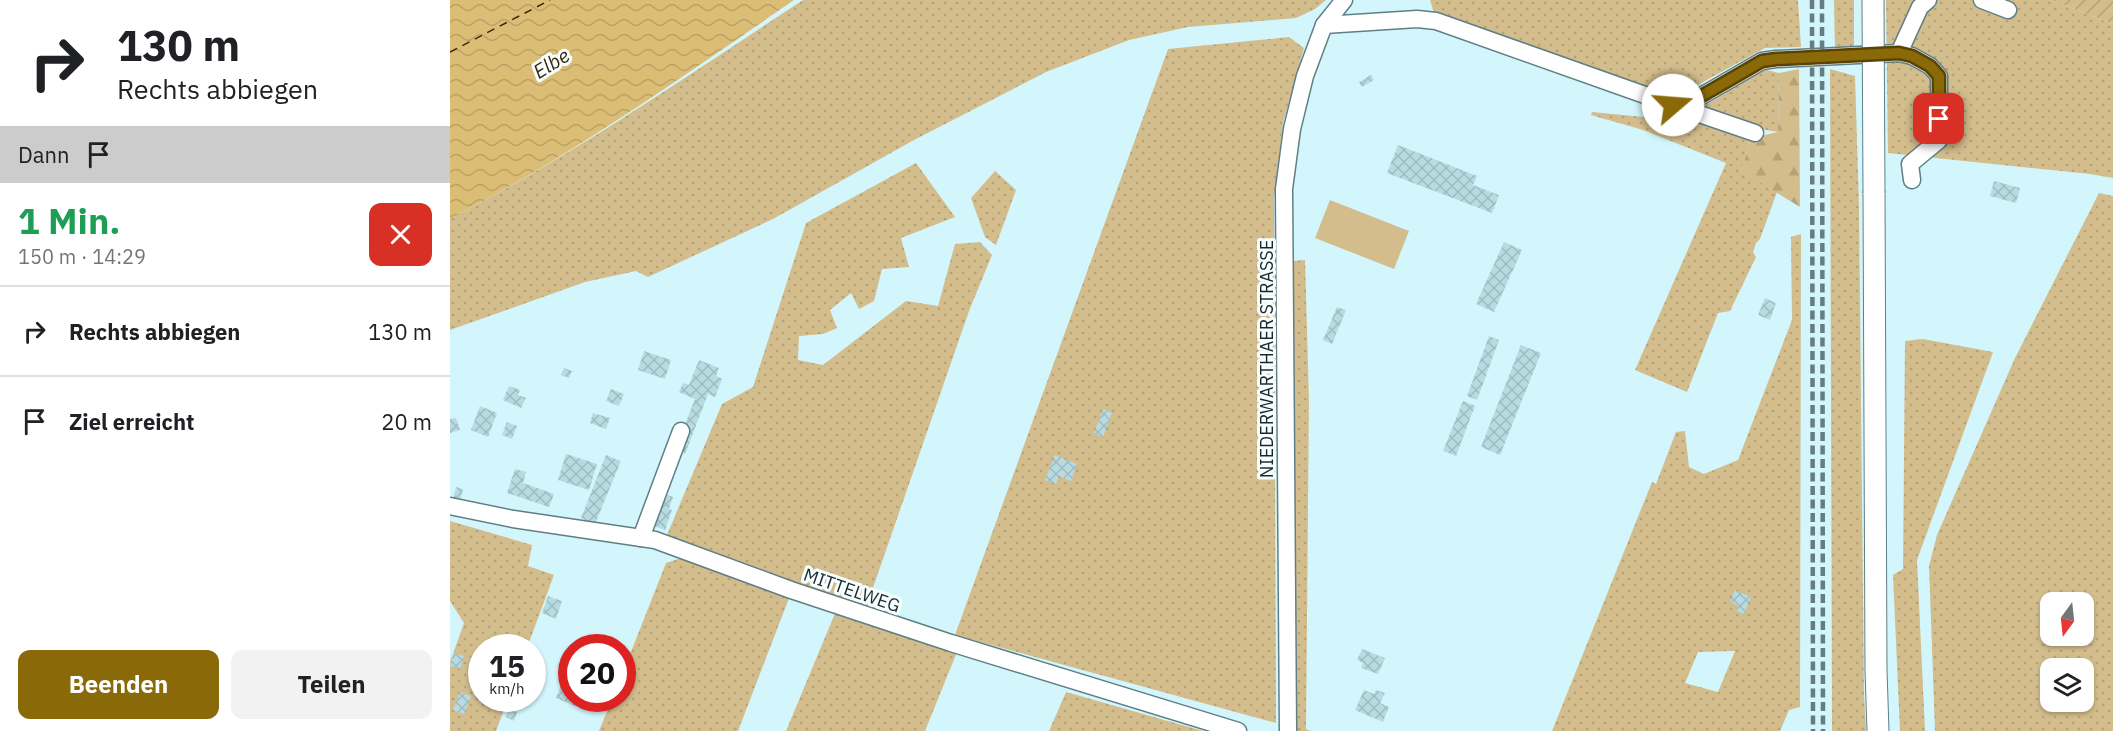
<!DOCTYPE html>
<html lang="de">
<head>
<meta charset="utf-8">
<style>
	body { margin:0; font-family:"IBM Plex Sans",sans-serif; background:#f2f2f2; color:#202124; height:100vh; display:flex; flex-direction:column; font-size:22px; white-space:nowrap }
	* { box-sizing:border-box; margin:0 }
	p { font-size:20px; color:#757577 }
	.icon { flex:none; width:33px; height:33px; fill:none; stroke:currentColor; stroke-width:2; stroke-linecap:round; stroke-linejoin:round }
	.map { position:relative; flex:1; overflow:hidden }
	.details { display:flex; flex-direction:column; background:#fff; width:450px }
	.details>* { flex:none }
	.hud { background:#fff; color:#202124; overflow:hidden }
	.needle { width:39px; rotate:195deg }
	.buttons { position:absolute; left:1590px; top:592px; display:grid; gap:12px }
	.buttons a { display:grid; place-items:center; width:54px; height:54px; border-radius:12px; background:#fff; box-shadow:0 2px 4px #0004; font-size:30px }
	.speed { position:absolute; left:18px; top:634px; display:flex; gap:12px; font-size:30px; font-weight:700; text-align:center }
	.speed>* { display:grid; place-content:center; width:78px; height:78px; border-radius:50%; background:#fff; box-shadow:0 2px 4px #0004; line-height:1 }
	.speed small { font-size:15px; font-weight:400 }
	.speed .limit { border:9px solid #d22; background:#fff; color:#111 }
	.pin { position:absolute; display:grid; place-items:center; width:51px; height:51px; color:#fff; margin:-26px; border-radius:12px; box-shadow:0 3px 9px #0006 }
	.me { position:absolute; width:66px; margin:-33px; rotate:72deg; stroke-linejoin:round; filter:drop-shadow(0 0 4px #0008) }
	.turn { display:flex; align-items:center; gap:21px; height:126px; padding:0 18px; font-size:27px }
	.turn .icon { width:78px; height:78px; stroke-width:2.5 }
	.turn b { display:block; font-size:42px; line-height:51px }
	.then { display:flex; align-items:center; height:57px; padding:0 18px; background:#0003; gap:12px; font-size:22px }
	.round { display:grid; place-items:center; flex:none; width:63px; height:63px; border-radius:12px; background:#f2f2f2 }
	.overview { display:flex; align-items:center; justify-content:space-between; height:102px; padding:0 18px }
	h1 { font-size:36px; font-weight:700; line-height:45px; color:#1e9e55 }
	.primary-button { display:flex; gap:12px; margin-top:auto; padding:12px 18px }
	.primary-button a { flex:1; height:69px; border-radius:12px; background:#8a6908; color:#fff; font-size:24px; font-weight:700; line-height:69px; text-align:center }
	.primary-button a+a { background:#f2f2f2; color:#202124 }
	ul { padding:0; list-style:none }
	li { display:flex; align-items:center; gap:18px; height:90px; padding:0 18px; border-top:2px solid #e0e0e0 }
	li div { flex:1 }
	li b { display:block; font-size:22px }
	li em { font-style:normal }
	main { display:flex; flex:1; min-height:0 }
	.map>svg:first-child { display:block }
	.grass { fill:url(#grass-dots); fill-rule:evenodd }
	.forest { fill:url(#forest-firs) }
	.park { fill:#d3bd8c }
	.garden { fill:url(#garden-furrows) }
	.water { fill:url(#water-waves) }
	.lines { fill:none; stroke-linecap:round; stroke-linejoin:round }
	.ferry { stroke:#372a09; stroke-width:1.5; stroke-dasharray:8 6; stroke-linecap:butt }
	.building { fill:url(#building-cross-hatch) }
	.minor-casing { stroke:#5f7f85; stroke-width:19 }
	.major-casing { stroke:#5f7f85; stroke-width:23 }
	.minor { stroke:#fff; stroke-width:16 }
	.major { stroke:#fff; stroke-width:21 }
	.rail { stroke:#667c80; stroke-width:4.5; stroke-dasharray:9 4.5; stroke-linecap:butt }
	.major-bridge-casing { stroke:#5f7f85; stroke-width:23; stroke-linecap:butt }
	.major-bridge { stroke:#fff; stroke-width:21 }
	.route-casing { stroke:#5a4405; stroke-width:15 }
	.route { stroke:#8a6908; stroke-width:10 }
	.labels { text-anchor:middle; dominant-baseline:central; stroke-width:6; stroke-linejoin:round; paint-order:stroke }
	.street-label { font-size:18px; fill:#1b282b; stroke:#f7feff }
	.water-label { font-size:20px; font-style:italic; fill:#372a09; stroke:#f7feff }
</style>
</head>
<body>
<main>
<section class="details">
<div class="hud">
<div class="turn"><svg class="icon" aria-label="right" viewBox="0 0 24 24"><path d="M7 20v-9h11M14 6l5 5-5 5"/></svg><div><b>130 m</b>Rechts abbiegen</div></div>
<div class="then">Dann<svg class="icon" aria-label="arrive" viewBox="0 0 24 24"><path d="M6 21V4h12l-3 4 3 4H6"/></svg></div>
</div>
<div class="overview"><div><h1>1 Min.</h1><p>150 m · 14:29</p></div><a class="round" style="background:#d93025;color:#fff"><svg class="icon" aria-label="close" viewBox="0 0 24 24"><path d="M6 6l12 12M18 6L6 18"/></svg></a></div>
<ul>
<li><svg class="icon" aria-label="right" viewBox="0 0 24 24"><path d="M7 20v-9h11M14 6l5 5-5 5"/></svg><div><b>Rechts abbiegen</b></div><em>130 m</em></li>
<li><svg class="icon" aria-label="arrive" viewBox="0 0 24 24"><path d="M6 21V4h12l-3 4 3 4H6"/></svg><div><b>Ziel erreicht</b></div><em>20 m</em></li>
</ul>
<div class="primary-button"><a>Beenden</a><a>Teilen</a></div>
</section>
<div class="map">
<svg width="1663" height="731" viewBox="0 0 1663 731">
	<defs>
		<pattern id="grass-dots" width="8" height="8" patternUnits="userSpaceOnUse" patternTransform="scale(1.5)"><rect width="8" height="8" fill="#d3bd8c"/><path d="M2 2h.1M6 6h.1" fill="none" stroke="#b5a279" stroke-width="1.8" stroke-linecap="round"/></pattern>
		<pattern id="forest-firs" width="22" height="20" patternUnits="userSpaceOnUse" patternTransform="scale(1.5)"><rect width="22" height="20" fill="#d3bd8c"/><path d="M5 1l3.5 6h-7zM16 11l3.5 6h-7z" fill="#b5a279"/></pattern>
		<pattern id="garden-furrows" width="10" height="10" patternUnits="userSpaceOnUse" patternTransform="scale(1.5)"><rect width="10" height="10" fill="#d3bd8c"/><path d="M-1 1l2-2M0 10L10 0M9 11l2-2" fill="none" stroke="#b5a279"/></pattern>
		<pattern id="water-waves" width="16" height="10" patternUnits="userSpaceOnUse" patternTransform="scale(1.5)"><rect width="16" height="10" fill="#dcbd76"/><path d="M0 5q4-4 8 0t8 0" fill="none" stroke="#bca266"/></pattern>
		<pattern id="building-cross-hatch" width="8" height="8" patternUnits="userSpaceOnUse" patternTransform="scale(1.5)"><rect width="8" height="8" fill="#b8dbe2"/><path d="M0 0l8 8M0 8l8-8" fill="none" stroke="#9ebcc2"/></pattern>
	</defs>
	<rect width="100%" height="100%" fill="#d3f6fd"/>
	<g class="grass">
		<path d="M 353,0 L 876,0 L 865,9 L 846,18 L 738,27 L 679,40 L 596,72 L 464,140 L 323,219 L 198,277 L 186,271 L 135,282 L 0,330 L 0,219 C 123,155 237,76 353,0 Z"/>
		<polygon points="980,0 1348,0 1351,47 1315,48 1233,93 1219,95 984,13"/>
		<polygon points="1384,0 1404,0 1404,50 1385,50"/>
		<polygon points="1436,0 1602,0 1663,24 1663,178 1640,174 1438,153"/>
		<polygon points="839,37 854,48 833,123 824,198 826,723 505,635 718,49"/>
		<path d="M 1313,69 L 1329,73 L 1328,132 L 1304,128 L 1246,109 C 1265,103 1292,80 1313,69 Z"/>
		<polygon points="1380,69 1405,76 1409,207 1414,694 1416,731 1382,731"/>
		<polygon points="1142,112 1194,117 1229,128 1234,115 1301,138 1291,171 1327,192 1310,239 1306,243 1303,252 1306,257 1280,311 1268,313 1237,392 1185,370 1276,163 1193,130 1141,115"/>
		<polygon points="466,163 505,217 451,238 459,267 432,269 424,301 409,309 401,293 380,310 387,328 373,334 349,336 348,360 373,365 456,301 488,306 505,244 530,242 542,255 519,311 416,608 217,535 272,404 303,387 356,223"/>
		<polygon points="545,171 566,190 546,245 535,237 521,198"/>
		<path d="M 1649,193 L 1663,196 L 1663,731 L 1485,731 L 1479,566 L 1487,535 L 1565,358 ZM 1600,603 L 1634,603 L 1634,636 L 1600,636 ZM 1600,669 L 1634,669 L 1634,702 L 1600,702 Z"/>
		<path d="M 1351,234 L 1350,707 L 1339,710 L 1330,731 L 1102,731 L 1202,482 L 1206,484 L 1226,432 L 1235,431 L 1239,467 L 1254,474 L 1288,460 L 1342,320 L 1341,237 ZM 1285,651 L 1268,692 L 1235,683 L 1248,652 Z"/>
		<polygon points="855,260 859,400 856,729 860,731 847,731 843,261"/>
		<polygon points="1473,339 1543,352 1467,560 1475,731 1450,731 1443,575 1453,569 1455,341"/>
		<polygon points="0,521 82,545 78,566 104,575 77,648 32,648 32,699 58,699 46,731 0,731 0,662 14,623 0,601"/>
		<polygon points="237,556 341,593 288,731 149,731 162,699 172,699 173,672 216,563"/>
		<polygon points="386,611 507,652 475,731 336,731"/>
		<polygon points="616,692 753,731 599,731"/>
	</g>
	<polygon class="forest" points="1349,69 1350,207 1291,171 1301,138 1328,132 1329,73"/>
	<polygon class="park" points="880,200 959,231 944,269 865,238"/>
	<polygon class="garden" points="1602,0 1663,0 1663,24"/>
	<path class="water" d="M 0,0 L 344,0 C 232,77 121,156 0,219 Z"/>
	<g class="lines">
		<polyline class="ferry" points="0,52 100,0"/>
	</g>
	<g class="building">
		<polygon points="921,75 924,80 912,87 909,82"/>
		<polygon points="948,145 1027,176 1023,185 1049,195 1042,213 937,173"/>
		<polygon points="1544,181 1570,188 1566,203 1540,196"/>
		<polygon points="1054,242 1072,250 1044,312 1026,304"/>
		<polygon points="1315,298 1326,303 1320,320 1308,315"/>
		<polygon points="887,307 896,310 882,344 873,340"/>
		<polygon points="1039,336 1049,340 1027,400 1017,396"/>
		<polygon points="1071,345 1091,353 1050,455 1031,447"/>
		<polygon points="194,351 221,360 215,379 188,370"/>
		<polygon points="249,360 269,368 266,376 272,379 265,397 258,394 235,454 225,450 245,399 229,392 233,383 239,385"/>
		<polygon points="114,368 122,371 119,378 111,375"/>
		<polygon points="59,386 70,390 68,395 76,398 71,408 53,400"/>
		<polygon points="161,389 174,394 169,406 156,401"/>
		<polygon points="1013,401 1025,406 1006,456 993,451"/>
		<polygon points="30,406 47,413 38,437 21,430"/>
		<polygon points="653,409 662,413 653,437 644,433"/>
		<polygon points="143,413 160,418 156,429 140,423"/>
		<polygon points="6,418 10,430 0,433 0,419"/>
		<polygon points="57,422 67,426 62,439 52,435"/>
		<polygon points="116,454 147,464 139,490 108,480"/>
		<polygon points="156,455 171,461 145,524 131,518"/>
		<polygon points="605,455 627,464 621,481 609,476 606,484 595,480"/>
		<polygon points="65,469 76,472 73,483 104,494 99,507 57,493"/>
		<polygon points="6,487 13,489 9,505 2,503"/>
		<polygon points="210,492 223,497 219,509 222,510 215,530 198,524"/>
		<polygon points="1285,590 1301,597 1294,614 1286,611 1289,606 1280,602"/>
		<polygon points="98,596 112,601 106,619 92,613"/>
		<polygon points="912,649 935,658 928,674 911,668 913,663 907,660"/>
		<polygon points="3,653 14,656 10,669 0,666"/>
		<polygon points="113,680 122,684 122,699 127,699 125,706 106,698"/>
		<polygon points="914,690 924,694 926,690 935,693 930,703 939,707 933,722 905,710"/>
		<polygon points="10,692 21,696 14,714 3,710"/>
		<polygon points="59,709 67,712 64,721 56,717"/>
	</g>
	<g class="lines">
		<defs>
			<g id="minor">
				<polyline points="1532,0 1558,10"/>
				<polyline points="874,25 967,19 986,21 1223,105 1248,98 1312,61 1326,59 1449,53 1462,56 1480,66 1489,76 1489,140 1460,164 1462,180"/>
				<polyline points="1449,53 1470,7 1478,0"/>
				<polyline points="1223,105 1305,133"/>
				<polyline points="0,506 63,519 205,540 341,590 501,643 788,731"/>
				<polyline points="191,538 231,431"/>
				<polyline points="838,731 834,189 842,129 855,76 874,25 894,0"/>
			</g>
			<polyline id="major" points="1424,193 1426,670 1428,731"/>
		</defs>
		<use href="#minor" class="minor-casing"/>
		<use href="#major" class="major-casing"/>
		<use href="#minor" class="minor"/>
		<use href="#major" class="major"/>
		<g class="rail">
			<polyline points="1362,0 1363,731"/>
			<polyline points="1372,0 1373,731"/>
		</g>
		<defs>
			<polyline id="major-bridge" points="1423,0 1424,193"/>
		</defs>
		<use href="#major-bridge" class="major-bridge-casing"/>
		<use href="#major-bridge" class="major-bridge"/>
	</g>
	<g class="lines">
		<defs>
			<polyline id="route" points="1223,105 1248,98 1312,61 1326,59 1449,53 1462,56 1480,66 1489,76 1489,119"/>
		</defs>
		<use href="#route" class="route-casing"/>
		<use href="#route" class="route"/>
	</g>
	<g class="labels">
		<g class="street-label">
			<text transform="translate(816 359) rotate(-90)">NIEDERWARTHAER STRASSE</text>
			<text transform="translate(402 590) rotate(19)">MITTELWEG</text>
		</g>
		<g class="water-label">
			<text transform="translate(101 63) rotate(-32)">Elbe</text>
		</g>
	</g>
</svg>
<div class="buttons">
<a><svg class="needle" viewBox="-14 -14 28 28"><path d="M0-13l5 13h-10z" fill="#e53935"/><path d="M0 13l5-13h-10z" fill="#757577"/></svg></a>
<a><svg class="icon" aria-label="layers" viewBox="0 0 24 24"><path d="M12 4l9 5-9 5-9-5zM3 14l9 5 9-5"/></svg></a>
</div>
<div class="speed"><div>15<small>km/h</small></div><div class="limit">20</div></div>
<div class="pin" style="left:1489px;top:119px;background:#d93025"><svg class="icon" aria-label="arrive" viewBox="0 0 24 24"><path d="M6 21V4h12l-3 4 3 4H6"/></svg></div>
<svg class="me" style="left:1223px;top:105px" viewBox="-20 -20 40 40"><circle r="19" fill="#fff"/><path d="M0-13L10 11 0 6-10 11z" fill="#8a6908"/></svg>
</div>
</main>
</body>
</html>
